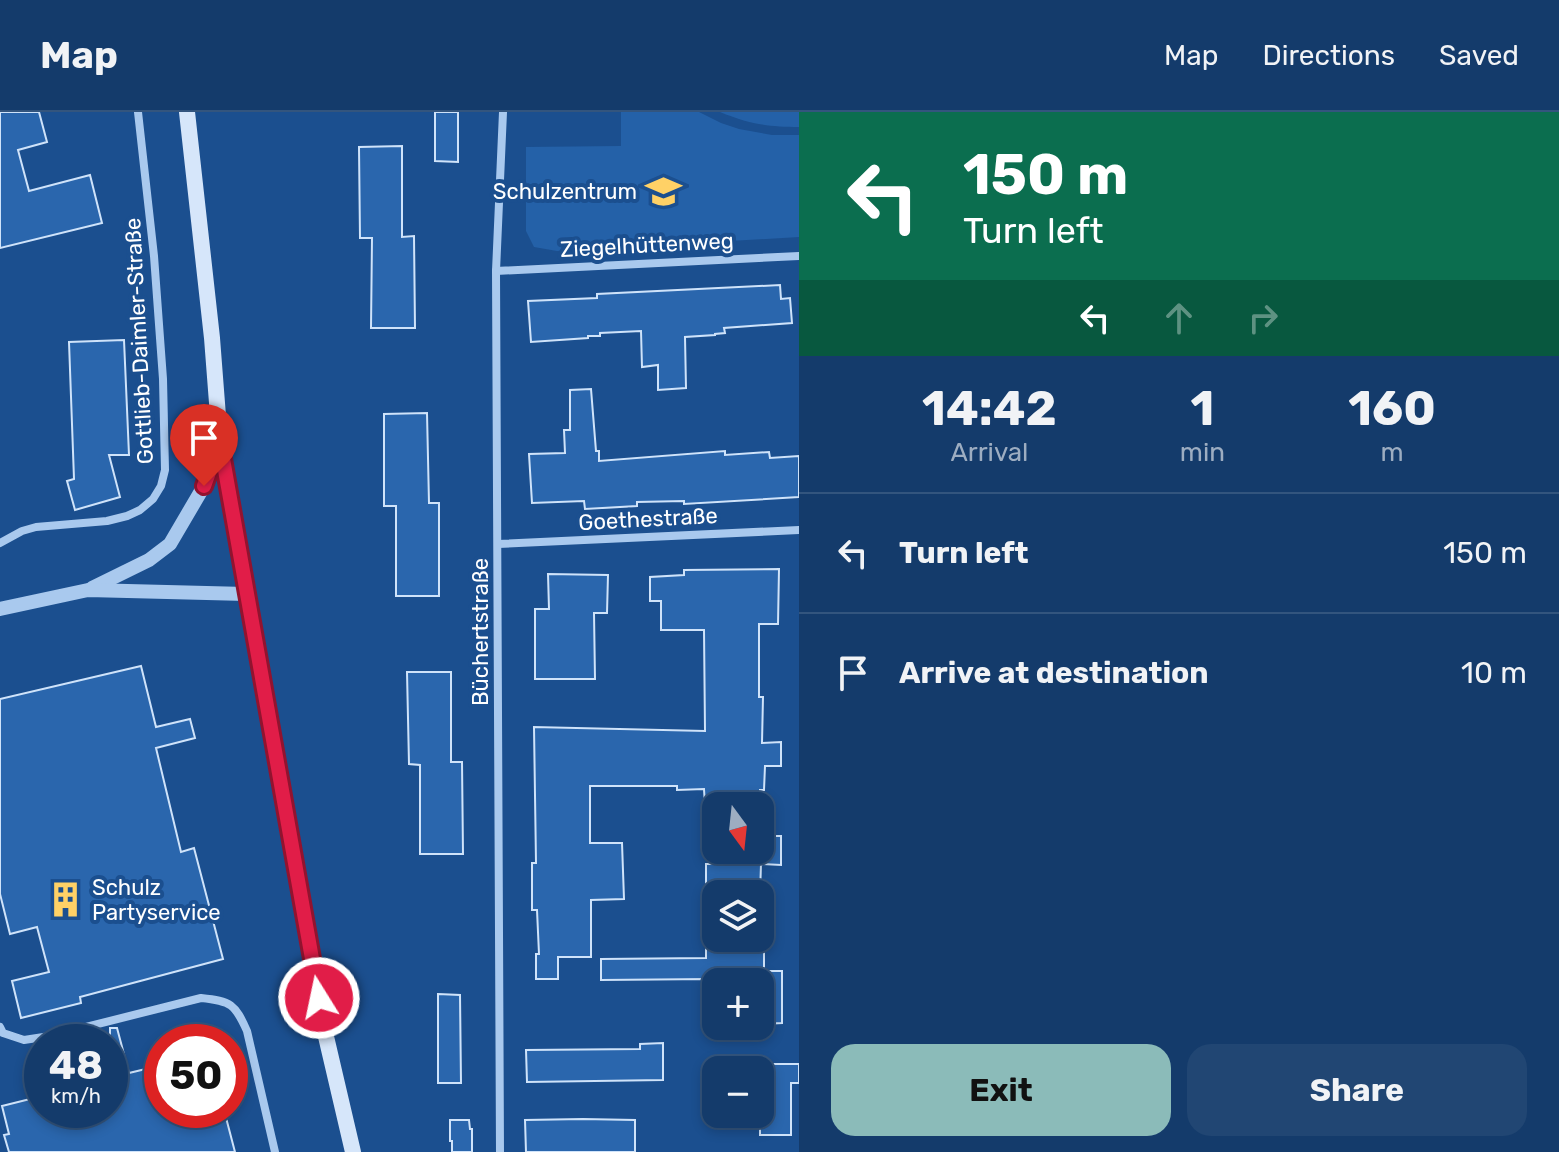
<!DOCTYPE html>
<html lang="en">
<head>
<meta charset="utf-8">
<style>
	body { margin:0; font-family:Rubik,sans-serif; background:#214673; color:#f1f3f6; height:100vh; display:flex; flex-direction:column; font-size:30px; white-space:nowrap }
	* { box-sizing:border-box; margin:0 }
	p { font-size:26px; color:#9dadc1 }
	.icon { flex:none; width:44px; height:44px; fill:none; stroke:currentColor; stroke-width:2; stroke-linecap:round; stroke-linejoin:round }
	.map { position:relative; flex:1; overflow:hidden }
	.sheet { display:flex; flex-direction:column; background:#143b6b; width:760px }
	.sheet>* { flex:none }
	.hud { background:#0b6e4f; color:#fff; overflow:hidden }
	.needle { width:52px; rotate:165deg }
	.tools { position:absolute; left:702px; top:680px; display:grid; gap:16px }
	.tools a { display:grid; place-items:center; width:72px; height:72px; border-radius:16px; background:#143b6b; box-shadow:0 4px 12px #0003,0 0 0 2px #33557e; font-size:40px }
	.speed { position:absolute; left:24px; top:912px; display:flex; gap:16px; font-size:40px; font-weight:700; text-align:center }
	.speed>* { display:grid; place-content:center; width:104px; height:104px; border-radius:50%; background:#143b6b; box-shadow:0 4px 12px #0003,0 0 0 2px #33557e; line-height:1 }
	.speed small { font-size:20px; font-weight:400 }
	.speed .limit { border:12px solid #d22; background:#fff; color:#111 }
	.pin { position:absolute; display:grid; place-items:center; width:68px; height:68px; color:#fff; margin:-82px -34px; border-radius:50% 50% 50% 0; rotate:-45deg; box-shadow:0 0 8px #0007 }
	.pin .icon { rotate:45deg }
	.me { position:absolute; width:88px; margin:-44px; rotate:350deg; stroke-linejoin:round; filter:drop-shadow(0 0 6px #0008) }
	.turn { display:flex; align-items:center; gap:28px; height:168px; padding:0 32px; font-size:36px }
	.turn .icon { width:104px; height:104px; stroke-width:2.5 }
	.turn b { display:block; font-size:56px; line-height:68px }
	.lanes { display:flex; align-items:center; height:76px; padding:0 32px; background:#0003; justify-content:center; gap:40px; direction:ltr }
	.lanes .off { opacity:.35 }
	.eta { display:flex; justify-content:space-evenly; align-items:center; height:136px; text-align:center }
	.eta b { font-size:48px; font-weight:700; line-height:56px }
	.action { display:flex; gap:16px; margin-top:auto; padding:16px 32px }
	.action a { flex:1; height:92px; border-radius:24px; background:#8bbbb9; color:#111; font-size:32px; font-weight:700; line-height:92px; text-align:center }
	.action a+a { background:#214673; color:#f1f3f6 }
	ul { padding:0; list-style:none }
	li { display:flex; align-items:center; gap:24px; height:120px; padding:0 32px; border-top:2px solid #33557e }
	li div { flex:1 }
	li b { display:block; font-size:30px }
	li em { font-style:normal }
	header { display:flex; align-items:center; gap:48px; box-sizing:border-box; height:112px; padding:0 40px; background:#143b6b; border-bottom:2px solid #33557e }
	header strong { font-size:38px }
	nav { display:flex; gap:44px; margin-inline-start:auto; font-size:28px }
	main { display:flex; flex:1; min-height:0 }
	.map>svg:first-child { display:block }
	.green { fill:#2461a8 }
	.building { fill:#2a66ad; stroke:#cfe3fa; stroke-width:2 }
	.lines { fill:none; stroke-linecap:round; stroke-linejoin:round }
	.minor { stroke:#a9c9ee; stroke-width:8 }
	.tertiary { stroke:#a9c9ee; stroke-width:14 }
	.secondary { stroke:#d6e6fa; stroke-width:16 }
	.route-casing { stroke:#92132f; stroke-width:20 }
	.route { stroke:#e11d48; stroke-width:14 }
	.labels { text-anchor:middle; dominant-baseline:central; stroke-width:8; stroke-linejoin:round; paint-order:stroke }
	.poi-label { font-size:22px; fill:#fff; stroke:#1b4f8f; text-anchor:end }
	.street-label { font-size:22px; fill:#fff; stroke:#1b4f8f }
</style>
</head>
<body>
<header>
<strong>Map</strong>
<nav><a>Map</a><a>Directions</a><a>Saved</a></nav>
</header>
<main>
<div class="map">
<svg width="799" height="1040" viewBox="0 0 799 1040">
	<rect width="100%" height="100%" fill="#1b4f8f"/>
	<g class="green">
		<polygon points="621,0 699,0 721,11 739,17 772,23 799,23 799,125 557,139 534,135 526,119 526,35 621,34"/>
		<path d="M 720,0 L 799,0 L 799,15 C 768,15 749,12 720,0 Z"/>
	</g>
	<g class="building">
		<polygon points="0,0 39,0 47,30 18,38 29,79 90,63 102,111 0,136"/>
		<polygon points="435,0 458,0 458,50 435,49"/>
		<polygon points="402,34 402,125 414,124 415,216 371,216 372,126 360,126 359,35"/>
		<polygon points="780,173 781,187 790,186 792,211 724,216 725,221 715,222 715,223 685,225 686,276 658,278 658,253 642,255 641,219 600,221 600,224 588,224 588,226 531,230 528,189 597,186 597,182"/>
		<polygon points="124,228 129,343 109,343 120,385 75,398 67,369 74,367 69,230"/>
		<polygon points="591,277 596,339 599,339 599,349 725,339 725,343 769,340 770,346 799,344 799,385 684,392 684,389 637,390 637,394 585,397 584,389 532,391 529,342 565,341 564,318 570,318 570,278"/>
		<polygon points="427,301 429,391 439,391 439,484 396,484 396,394 384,394 384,302"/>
		<polygon points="779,457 778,512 759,512 759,585 763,585 762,631 781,630 781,654 765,654 764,678 760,678 760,694 705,694 704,677 677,678 677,674 590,674 590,731 622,731 624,787 591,788 591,845 558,845 558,867 536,867 536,842 539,842 537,798 532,798 532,751 536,751 534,615 705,619 704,518 661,518 661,489 650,489 650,465 684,463 684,458"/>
		<polygon points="548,462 608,463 607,501 594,501 595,567 535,567 535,497 549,497"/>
		<polygon points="141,554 156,615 190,607 195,626 156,636 181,740 194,736 223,847 80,885 81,891 21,906 12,869 49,860 37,815 10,822 0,782 0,587"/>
		<polygon points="407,560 451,560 451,650 462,650 463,742 420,742 420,653 409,652"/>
		<polygon points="760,724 781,724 781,753 761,752 760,782 706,782 706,752 760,752"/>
		<polygon points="706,826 764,826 764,859 782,859 782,911 760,912 760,870 710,870 710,867 601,868 601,847 706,846"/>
		<polygon points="438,882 460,883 461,971 438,971"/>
		<polygon points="110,916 117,916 129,961 162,953 162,998 224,998 235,1040 9,1040 4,1023 9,1022 2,994 42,984 42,998 110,998"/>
		<polygon points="663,931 663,968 527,970 526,938 640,937 640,932"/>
		<polygon points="760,952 799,952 799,971 791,971 791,1023 760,1023"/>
		<polygon points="583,1007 635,1008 635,1040 526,1040 525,1008"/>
		<polygon points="450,1008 469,1008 470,1017 472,1017 472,1040 452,1040 452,1029 450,1029"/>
	</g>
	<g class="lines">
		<g class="minor">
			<polyline points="496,159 799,144"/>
			<polyline points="0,431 22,419 36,415 107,409 127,404 140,398 153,387 161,374 165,358 163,267 154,144 138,0"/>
			<polyline points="498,432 799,418"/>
			<path d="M 0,915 L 3,921 L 24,928 L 50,924 L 201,886 C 231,889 235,892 247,919 L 275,1040"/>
			<polyline points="500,1040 496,159 503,0"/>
		</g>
		<g class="tertiary">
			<polyline points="92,476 149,448 170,432 204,374 220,330"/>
			<polyline points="0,497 88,478 246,482"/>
		</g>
		<polyline class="secondary" points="187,0 212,226 220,330 324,916 353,1040"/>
	</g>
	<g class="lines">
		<defs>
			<polyline id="route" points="204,374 220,330 319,886"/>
		</defs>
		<use href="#route" class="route-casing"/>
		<use href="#route" class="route"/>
	</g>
	<defs>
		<symbol id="school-bare" viewBox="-9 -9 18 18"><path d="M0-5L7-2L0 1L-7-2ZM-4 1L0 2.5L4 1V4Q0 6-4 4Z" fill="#ffd166" stroke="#1b4f8f" stroke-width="2.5" paint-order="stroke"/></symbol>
		<symbol id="building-bare" viewBox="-9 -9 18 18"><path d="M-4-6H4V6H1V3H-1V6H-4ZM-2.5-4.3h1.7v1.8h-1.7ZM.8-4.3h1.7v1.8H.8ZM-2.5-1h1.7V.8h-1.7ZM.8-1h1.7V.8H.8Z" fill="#ffd166" stroke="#1b4f8f" stroke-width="2.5" paint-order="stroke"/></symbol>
	</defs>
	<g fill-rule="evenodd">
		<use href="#school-bare" x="638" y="54" width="51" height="51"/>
		<use href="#building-bare" x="40" y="762" width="51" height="51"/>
	</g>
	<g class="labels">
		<g class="poi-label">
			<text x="637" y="79">Schulzentrum</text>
			<text x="92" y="775" text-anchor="start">Schulz<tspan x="92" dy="25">Partyservice</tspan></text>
		</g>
		<g class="street-label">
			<text transform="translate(647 133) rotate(-3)">Ziegelhüttenweg</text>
			<text transform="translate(139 229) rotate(-93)">Gottlieb-Daimler-Straße</text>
			<text transform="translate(648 407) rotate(-3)">Goethestraße</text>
			<text transform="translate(480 520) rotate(-90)">Büchertstraße</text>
		</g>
	</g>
</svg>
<div class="tools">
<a><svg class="needle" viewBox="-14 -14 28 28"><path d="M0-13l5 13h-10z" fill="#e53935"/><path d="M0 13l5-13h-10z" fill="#9dadc1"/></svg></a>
<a><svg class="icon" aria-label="layers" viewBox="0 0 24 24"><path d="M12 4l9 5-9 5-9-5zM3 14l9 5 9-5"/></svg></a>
<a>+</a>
<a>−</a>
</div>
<div class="speed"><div>48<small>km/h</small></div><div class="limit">50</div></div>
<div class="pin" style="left:204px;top:374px;background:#d93025"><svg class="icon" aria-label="arrive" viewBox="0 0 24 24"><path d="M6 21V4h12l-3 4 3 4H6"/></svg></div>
<svg class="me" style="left:319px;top:886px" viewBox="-20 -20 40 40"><circle r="17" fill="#e11d48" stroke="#fff" stroke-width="3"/><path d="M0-11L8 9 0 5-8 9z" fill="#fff"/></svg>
</div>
<section class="sheet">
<div class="hud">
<div class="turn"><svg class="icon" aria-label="left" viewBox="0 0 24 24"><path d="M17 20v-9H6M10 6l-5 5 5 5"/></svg><div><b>150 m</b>Turn left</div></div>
<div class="lanes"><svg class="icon" aria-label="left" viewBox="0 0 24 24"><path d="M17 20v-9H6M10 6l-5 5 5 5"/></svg><svg class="icon off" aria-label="ahead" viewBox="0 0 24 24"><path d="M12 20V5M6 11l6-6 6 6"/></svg><svg class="icon off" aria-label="right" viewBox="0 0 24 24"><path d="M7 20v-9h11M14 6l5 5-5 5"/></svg></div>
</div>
<div class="eta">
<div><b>14:42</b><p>Arrival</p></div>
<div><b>1</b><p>min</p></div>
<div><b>160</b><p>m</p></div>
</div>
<ul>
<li><svg class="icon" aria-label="left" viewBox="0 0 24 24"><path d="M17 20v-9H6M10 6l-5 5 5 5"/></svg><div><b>Turn left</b></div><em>150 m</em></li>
<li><svg class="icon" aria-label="arrive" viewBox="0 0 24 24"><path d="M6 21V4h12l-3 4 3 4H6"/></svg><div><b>Arrive at destination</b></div><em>10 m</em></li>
</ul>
<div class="action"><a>Exit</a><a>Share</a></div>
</section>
</main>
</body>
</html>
